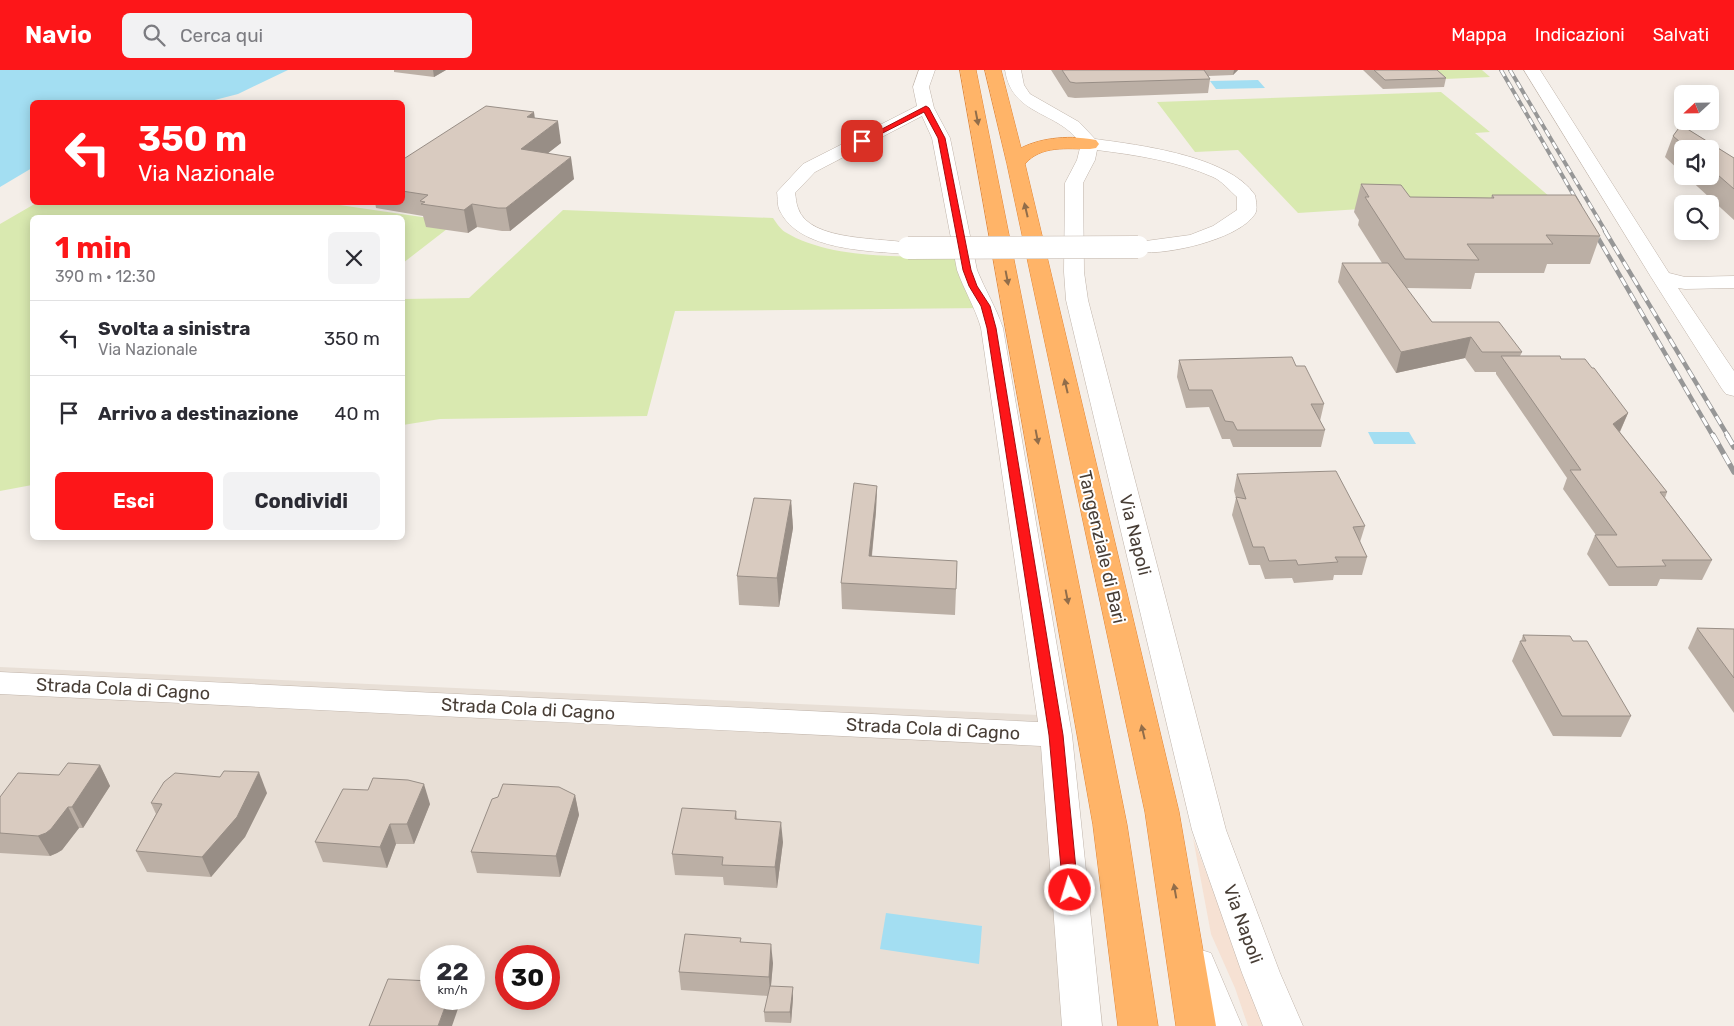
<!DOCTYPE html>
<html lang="it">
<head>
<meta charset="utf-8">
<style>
	body { margin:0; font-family:Rubik,sans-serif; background:#f2f2f3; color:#2b2b33; height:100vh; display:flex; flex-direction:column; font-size:19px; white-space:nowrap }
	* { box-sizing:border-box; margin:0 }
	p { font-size:16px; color:#7c7c81 }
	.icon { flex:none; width:28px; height:28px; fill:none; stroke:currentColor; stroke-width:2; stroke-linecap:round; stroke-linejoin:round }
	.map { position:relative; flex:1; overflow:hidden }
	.details { position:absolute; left:30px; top:145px; width:375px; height:325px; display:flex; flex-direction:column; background:#fff; border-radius:8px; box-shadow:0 2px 12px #0003 }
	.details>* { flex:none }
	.banner { position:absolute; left:30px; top:30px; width:375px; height:105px; border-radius:8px; box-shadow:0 2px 12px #0003; background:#fd1619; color:#fff; overflow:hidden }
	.needle { width:32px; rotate:248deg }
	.controls { position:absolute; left:1674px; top:15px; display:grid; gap:10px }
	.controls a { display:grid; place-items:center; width:45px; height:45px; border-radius:8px; background:#fff; box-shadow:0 2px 12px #0003; font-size:25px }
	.speed { position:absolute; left:420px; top:875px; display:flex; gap:10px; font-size:25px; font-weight:700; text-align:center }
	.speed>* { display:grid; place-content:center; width:65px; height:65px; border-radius:50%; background:#fff; box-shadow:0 2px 12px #0003; line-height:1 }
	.speed small { font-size:12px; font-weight:400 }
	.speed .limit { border:8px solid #d22; background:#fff; color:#111 }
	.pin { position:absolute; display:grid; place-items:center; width:42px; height:42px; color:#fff; margin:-21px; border-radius:10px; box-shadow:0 2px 8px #0006 }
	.me { position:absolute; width:55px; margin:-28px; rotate:355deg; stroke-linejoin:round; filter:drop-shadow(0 0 4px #0008) }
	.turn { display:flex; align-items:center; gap:18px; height:105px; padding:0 25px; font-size:22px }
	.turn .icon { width:65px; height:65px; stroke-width:2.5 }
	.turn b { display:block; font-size:35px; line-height:42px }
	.round { display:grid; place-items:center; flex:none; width:52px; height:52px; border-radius:8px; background:#f2f2f3 }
	.headline { display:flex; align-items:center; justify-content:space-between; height:85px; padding:0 25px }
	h1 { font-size:30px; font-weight:700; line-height:38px; color:#fd1619 }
	.action { display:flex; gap:10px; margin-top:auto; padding:10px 25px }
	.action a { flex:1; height:58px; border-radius:8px; background:#fd1619; color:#fff; font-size:20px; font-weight:700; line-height:58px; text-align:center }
	.action a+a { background:#f2f2f3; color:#2b2b33 }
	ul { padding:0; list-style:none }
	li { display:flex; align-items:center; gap:15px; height:75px; padding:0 25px; border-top:1px solid #e1e1e2 }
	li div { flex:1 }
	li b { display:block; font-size:19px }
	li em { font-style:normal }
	header { display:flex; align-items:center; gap:30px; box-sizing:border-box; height:70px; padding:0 25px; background:#fd1619; color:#fff }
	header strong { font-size:24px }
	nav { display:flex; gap:28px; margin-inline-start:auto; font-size:18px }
	.search { width:350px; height:45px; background:#f2f2f3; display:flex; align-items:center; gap:12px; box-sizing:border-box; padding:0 18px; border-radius:8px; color:#7c7c81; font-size:19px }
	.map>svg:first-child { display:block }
	.residential { fill:#e8dfd6; fill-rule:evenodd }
	.commercial { fill:#f6e1d3 }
	.green { fill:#d9e9b0 }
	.water { fill:#a3def2 }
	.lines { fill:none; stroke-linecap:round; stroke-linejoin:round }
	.minor-casing { stroke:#c0b4aa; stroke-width:1 }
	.highway-casing { stroke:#e08536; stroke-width:1 }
	.minor { fill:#fff; fill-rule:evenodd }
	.highway { fill:#ffb468; fill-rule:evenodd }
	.rail-far2-casing { stroke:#979797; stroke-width:4 }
	.rail-far1-casing { stroke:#979797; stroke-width:4.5 }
	.rail-casing { stroke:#979797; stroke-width:5.5 }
	.rail-far2 { stroke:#fff; stroke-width:2.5; stroke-dasharray:7; stroke-linecap:butt }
	.rail-far1 { stroke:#fff; stroke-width:3; stroke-dasharray:9; stroke-linecap:butt }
	.rail { stroke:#fff; stroke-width:4; stroke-dasharray:11; stroke-linecap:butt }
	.minor-bridge-casing { stroke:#c0b4aa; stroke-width:23; stroke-linecap:butt }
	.minor-bridge { stroke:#fff; stroke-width:22 }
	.wall { fill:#bbafa5 }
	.shaded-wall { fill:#988e86 }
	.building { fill:#d9cbc0; stroke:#988e86 }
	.oneway { fill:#916d4a }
	.route { fill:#fd1619; stroke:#a40e10 }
	.labels { text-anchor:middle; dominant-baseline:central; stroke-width:4; stroke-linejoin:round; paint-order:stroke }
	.street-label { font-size:18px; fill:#483e36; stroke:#fff }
</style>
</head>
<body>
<header>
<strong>Navio</strong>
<div class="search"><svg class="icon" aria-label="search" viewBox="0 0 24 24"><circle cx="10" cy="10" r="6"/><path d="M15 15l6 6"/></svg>Cerca qui</div>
<nav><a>Mappa</a><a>Indicazioni</a><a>Salvati</a></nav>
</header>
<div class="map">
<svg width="1734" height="956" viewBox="0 0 1734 956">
	<rect width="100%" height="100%" fill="#f4eee8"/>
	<path class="residential" d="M 0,597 L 1038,645 L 1067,658 L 1103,956 L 0,956 ZM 431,886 L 474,886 L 474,929 L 431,929 ZM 506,886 L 549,886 L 549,929 L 506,929 Z"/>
	<polygon class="commercial" points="1193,768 1265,956 1248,956 1235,918 1211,864"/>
	<g class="green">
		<polygon points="1386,0 1482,0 1490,7 1400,11"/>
		<polygon points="1441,22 1490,62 1475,63 1571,145 1392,137 1298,143 1238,80 1195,82 1157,32"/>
		<polygon points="38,132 319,132 456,152 403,193 402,148 32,148 32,415 0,421 0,154"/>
		<path d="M 563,140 L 773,148 C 776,152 780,159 785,162 C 834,192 917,186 973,186 L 984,238 L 675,241 L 647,346 L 440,349 L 403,355 L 403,229 L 469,228 Z"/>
	</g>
	<g class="water">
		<polygon points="0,0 288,0 238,24 207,32 32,32 32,98 0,117"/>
		<polygon points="1258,10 1265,18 1216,19 1210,11"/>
		<polygon points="1368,362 1409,362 1416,374 1374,374"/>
		<polygon points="886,843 982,856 979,894 880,879"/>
	</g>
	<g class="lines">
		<defs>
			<g id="minor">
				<path d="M 919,0 L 935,0 L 929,17 L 934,38 L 950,68 L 977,200 C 985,220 996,237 1003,258 L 1072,665 L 1102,956 L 1062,956 L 1041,676 L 0,624 L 0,602 L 1038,652 L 981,258 C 975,237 964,220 957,200 L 932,68 L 922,46 L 815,102 L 795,123 C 796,128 796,133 798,138 C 809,173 886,167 915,174 L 918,178 L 915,182 L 908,184 C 870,181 799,181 780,141 C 777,136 778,128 777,122 L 803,94 L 917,36 L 913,17 Z"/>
				<path d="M 1005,0 L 1021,0 L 1024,15 L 1030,24 L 1079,52 L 1095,69 C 1140,75 1229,86 1255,125 C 1256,131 1258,139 1255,144 C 1239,170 1159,188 1131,181 L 1128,177 L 1131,173 L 1190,165 L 1213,156 L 1237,140 L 1237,127 C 1230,121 1222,111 1213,107 C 1177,91 1136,85 1097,80 L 1095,90 L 1083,113 L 1084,202 L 1088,230 L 1226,760 L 1280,903 L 1303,956 L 1263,956 L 1242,903 L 1192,760 L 1066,230 L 1064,202 L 1065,113 L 1077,90 L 1081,74 C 1058,40 1012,47 1005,0 Z"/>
				<polygon points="1524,0 1540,0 1669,203 1685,207 1734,206 1734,218 1685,219 1678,218 1734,301 1734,326 1726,324 1722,319 1651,207"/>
				<polygon points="1198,879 1211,883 1242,956 1202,956 1179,895 1185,883"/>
			</g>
			<g id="highway">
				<polygon points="960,0 976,0 1127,755 1158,956 1118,956 1093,755"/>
				<path d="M 985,0 L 1001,0 L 1021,78 C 1042,67 1073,65 1096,70 L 1099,74 L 1096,78 L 1090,79 C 1067,79 1041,75 1025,94 L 1179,742 L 1216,956 L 1176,956 L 1145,742 L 1007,94 Z"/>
			</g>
		</defs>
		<use href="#minor" class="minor-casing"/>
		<use href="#highway" class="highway-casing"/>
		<use href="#minor" class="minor"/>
		<use href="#highway" class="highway"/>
		<defs>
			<g id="rail-far2">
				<polyline points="1501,0 1580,136"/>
				<polyline points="1510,0 1606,162"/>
				<polyline points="1591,156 1594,162"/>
			</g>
			<g id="rail-far1">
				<polyline points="1594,161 1713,366"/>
				<polyline points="1605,161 1728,366"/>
			</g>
			<g id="rail">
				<polyline points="1713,365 1734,402"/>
				<polyline points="1727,365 1734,377"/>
			</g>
		</defs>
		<use href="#rail-far2" class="rail-far2-casing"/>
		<use href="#rail-far1" class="rail-far1-casing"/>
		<use href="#rail" class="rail-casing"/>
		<use href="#rail-far2" class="rail-far2"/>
		<use href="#rail-far1" class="rail-far1"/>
		<use href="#rail" class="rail"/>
		<defs>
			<polyline id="minor-bridge" points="908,178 1138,177"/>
		</defs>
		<use href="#minor-bridge" class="minor-bridge-casing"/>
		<use href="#minor-bridge" class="minor-bridge"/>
	</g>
	<g class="wall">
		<polygon points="394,0 446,0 434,7 394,2"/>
		<polygon points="1051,0 1238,0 1233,5 1208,6 1210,9 1208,23 1075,28 1068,27"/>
		<polygon points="1363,0 1437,0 1446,8 1444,17 1383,19"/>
		<polygon points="535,48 561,73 548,83 574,109 510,161 502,161 477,157 468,163 426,157 423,146 376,138 375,132 402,132 402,90"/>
		<polygon points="1681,55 1734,88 1734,150 1686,106 1710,106 1710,79 1682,79 1682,103 1665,87 1673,66"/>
		<polygon points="1361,114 1410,127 1491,128 1492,125 1600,166 1590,194 1547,194 1544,203 1475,203 1471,219 1406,218 1432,252 1522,282 1520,286 1561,289 1628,343 1620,362 1667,422 1665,428 1712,490 1702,510 1660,509 1657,516 1609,516 1587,484 1595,465 1596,465 1563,419 1567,408 1496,304 1496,302 1475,302 1465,288 1396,303 1338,212 1342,193 1382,193 1358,155 1359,150 1354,142"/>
		<polygon points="1179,290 1296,296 1324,334 1320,351 1325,360 1321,377 1233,377 1230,369 1222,369 1209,337 1186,338 1177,307"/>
		<polygon points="1237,404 1365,456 1360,472 1367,487 1362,505 1334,505 1333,510 1294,513 1292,508 1265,509 1260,495 1249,495 1232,445 1236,428 1234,421"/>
		<polygon points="877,416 876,441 872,486 956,519 955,545 842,539 841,513"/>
		<polygon points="791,430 793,458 779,537 739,535 737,506"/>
		<polygon points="1697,558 1734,559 1734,643 1688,578"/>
		<polygon points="1523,565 1573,571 1631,646 1621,667 1553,666 1512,591 1520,571 1521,571"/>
		<polygon points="100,695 110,716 83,758 79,758 62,780 57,783 50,786 0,783 0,727 59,705"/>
		<polygon points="368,720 430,734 414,774 396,774 387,798 323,792 315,772"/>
		<polygon points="267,723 245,767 211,807 147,802 136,781 156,744 151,733"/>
		<polygon points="575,725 579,745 560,807 477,803 471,782"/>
		<polygon points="736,741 737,749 783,772 777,818 724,815 723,807 675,805 672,784"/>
		<polygon points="741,872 773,893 771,916 793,928 791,953 765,952 764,942 768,926 681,920 679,902"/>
	</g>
	<g class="shaded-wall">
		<polygon points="433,0 446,0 434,7"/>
		<polygon points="1234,0 1238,0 1233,5"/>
		<polygon points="534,42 537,63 527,47"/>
		<polygon points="558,51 561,73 525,101 521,79"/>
		<polygon points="571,87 574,109 510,161 506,138"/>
		<polygon points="472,134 477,157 468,163 464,140"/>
		<polygon points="1471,267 1465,288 1396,303 1401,282"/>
		<polygon points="1628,343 1620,361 1606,372 1613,354"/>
		<polygon points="877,416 876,441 869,512 869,486"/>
		<polygon points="791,430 793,458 779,537 777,508"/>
		<polygon points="100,695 110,716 83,758 72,737"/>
		<polygon points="259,702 267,723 245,767 211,807 202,787"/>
		<polygon points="424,714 430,734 414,774 407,754"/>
		<polygon points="575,725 579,745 560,807 556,786"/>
		<polygon points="68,737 79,758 62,780 57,783 50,786 38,766"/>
		<polygon points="781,752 783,772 777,818 775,797"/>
		<polygon points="390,754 396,774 387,798 380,777"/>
		<polygon points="771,874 773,893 770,926 769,907"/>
		<polygon points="793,917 793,928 791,953 790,942"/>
		<polygon points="448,929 459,929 460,933 452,956 438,956"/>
	</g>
	<g class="building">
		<polygon points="1062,0 1204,0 1210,9 1076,13 1070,12"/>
		<polygon points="1374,0 1437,0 1446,8 1385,10"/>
		<polygon points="486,36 534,42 527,47 558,51 521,79 571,87 506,138 498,138 472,134 464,140 421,134 425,132 420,131 428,125 402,121 402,90"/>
		<polygon points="1681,55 1734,88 1734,119 1710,98 1710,79 1688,79 1673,66"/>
		<polygon points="1361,114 1401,115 1410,127 1494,128 1492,125 1575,125 1600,166 1546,165 1553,174 1467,174 1479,190 1405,189 1365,127 1369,127"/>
		<polygon points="1342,193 1388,193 1432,252 1499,252 1522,282 1482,282 1471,267 1401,282"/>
		<polygon points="1501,286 1560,286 1561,289 1585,289 1592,298 1594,298 1628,343 1613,354 1667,422 1660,422 1712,490 1662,490 1666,496 1617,497 1595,465 1617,465 1570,400 1581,400"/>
		<polygon points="1292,287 1296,296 1305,296 1324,334 1311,334 1325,360 1237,360 1233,352 1225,351 1212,320 1189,320 1179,290"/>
		<polygon points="1336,401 1365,456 1353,457 1367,487 1335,487 1338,492 1298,495 1296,490 1269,491 1264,477 1253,477 1236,427 1246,429 1237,404"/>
		<polygon points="854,413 877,416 869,486 957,491 956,519 841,513"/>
		<polygon points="754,428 791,430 777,508 737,506"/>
		<polygon points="1697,558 1734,559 1734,608"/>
		<polygon points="1523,565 1570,566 1573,571 1587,571 1631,646 1562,646 1520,571 1526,571"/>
		<polygon points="68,693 100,695 72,737 68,737 51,759 46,763 38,766 0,763 0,727 18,703 59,705"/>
		<polygon points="224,701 259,702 237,747 202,787 136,781 162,734 151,733 164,712 175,703 220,707"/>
		<polygon points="373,708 408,710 424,714 407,754 390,754 380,777 315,772 343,719 368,720"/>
		<polygon points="503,714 559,717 575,725 556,786 471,782 492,729 498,727"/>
		<polygon points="682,738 736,741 735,749 781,752 775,797 722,795 723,787 672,784"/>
		<polygon points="685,864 741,868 740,872 771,874 769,907 679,902"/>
		<polygon points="388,909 431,911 431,929 448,929 438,956 369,956"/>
		<polygon points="770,916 793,917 790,942 764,942"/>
	</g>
	<defs><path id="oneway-solid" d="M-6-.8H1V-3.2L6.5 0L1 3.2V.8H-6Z" transform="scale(1.25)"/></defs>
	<g class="oneway">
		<use href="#oneway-solid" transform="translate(977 48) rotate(79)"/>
		<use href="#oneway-solid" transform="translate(1026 140) rotate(-103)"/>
		<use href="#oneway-solid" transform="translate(1007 208) rotate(79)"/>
		<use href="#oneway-solid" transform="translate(1066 316) rotate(-103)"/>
		<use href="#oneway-solid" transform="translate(1037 367) rotate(79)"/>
		<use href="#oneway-solid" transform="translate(1067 527) rotate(79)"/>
		<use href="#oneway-solid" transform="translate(1143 662) rotate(-103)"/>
		<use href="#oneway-solid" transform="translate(1175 821) rotate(-100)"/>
	</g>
	<polygon class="route" points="926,36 929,38 945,68 971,200 977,216 990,236 996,258 1063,665 1078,820 1075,824 1070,826 1065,824 1063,820 1049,665 987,258 981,236 969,216 963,200 938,68 924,42 865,72 859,71"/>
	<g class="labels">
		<g class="street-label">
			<text transform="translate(1135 465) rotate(76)">Via Napoli</text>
			<text transform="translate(1102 477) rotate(77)">Tangenziale di Bari</text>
			<text transform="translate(123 619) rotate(3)">Strada Cola di Cagno</text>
			<text transform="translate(528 639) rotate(3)">Strada Cola di Cagno</text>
			<text transform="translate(933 659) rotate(3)">Strada Cola di Cagno</text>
			<text transform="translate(1243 854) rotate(70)">Via Napoli</text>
		</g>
	</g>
</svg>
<div class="controls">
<a><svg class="needle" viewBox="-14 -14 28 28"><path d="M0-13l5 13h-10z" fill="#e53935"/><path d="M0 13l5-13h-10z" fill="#7c7c81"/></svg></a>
<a><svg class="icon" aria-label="sound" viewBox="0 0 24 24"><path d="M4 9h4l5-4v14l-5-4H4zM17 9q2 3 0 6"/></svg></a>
<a><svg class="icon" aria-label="search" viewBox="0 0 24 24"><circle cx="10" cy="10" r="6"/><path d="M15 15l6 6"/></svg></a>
</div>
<div class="speed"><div>22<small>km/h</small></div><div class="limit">30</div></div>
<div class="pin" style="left:862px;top:71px;background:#d93025"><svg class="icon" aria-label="arrive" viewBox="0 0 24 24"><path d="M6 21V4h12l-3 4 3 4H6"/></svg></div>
<svg class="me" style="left:1070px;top:820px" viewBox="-20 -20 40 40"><circle r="17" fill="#fd1619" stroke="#fff" stroke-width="3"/><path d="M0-11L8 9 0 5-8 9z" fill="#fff"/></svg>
<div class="banner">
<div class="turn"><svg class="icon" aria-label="left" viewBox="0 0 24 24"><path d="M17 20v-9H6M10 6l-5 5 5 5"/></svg><div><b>350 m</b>Via Nazionale</div></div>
</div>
<section class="details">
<div class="headline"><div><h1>1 min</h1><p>390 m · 12:30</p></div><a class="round"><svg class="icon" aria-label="close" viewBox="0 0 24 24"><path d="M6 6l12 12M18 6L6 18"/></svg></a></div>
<ul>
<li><svg class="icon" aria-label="left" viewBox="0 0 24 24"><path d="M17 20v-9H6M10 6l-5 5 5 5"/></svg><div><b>Svolta a sinistra</b><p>Via Nazionale</p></div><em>350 m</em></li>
<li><svg class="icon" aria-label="arrive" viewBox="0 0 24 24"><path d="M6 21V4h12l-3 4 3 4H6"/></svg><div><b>Arrivo a destinazione</b></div><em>40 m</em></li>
</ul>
<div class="action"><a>Esci</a><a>Condividi</a></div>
</section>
</div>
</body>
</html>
